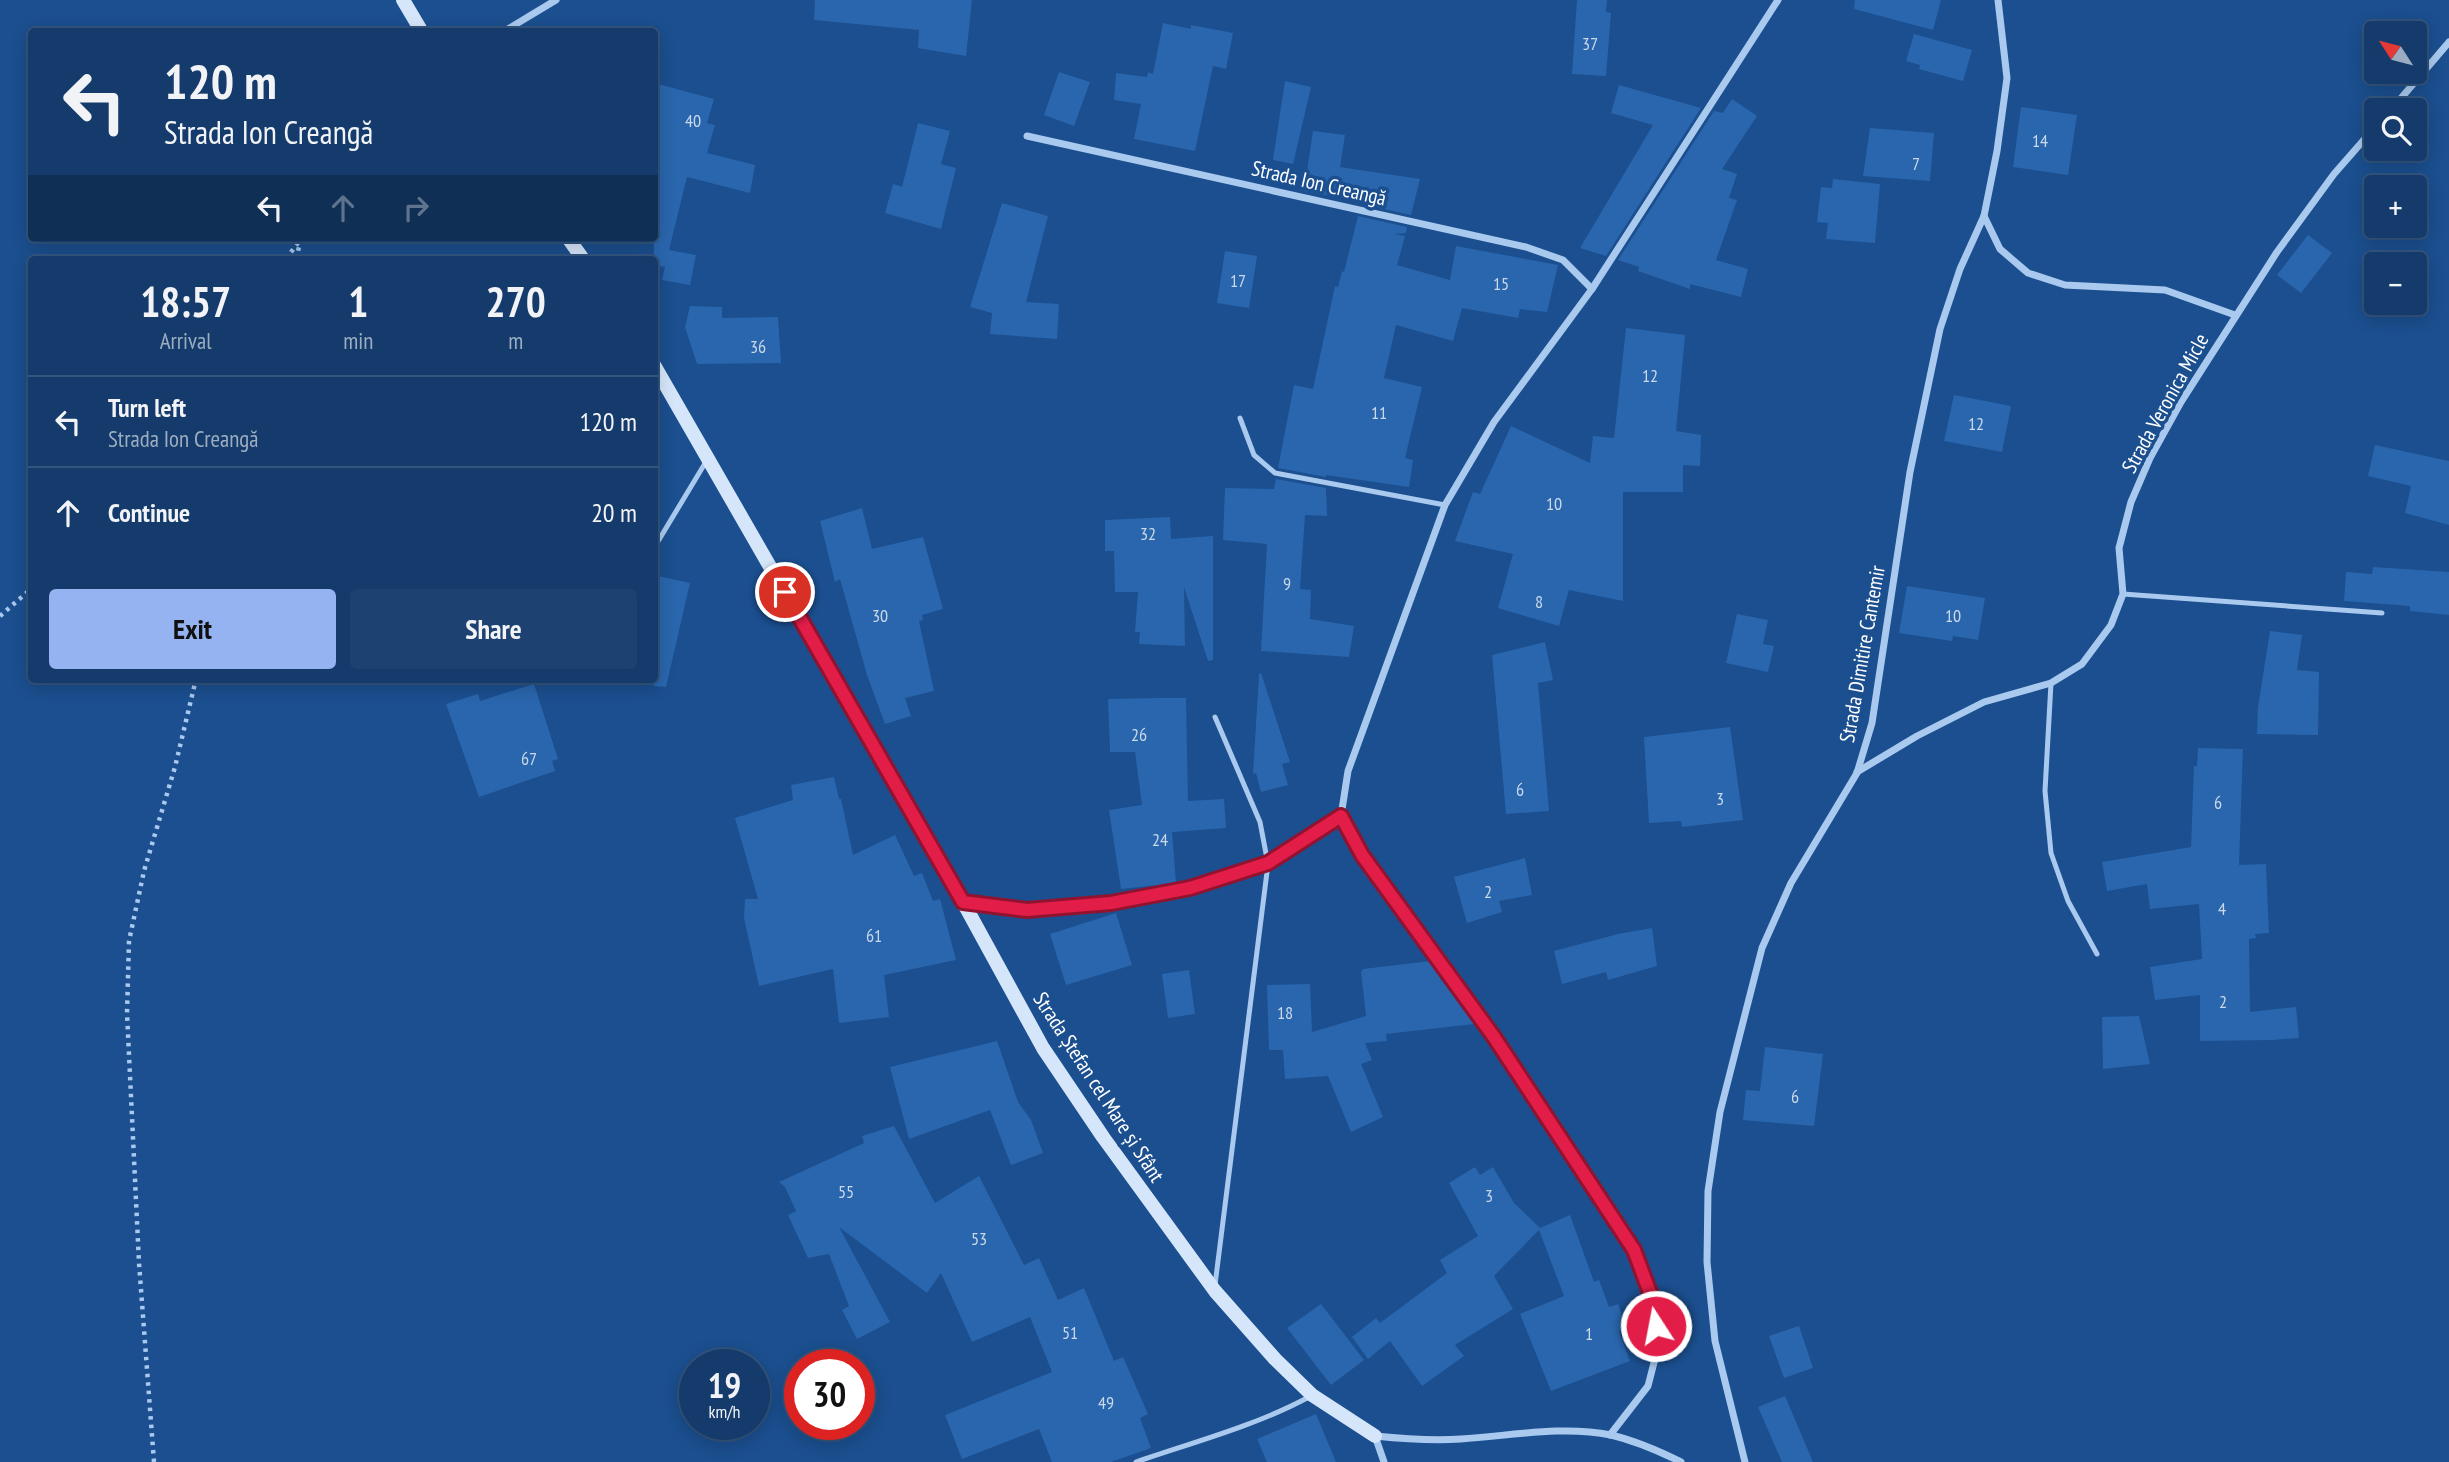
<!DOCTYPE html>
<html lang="en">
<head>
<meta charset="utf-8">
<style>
	body { margin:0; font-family:"PT Sans Narrow",sans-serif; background:#1d4271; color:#f1f3f6; height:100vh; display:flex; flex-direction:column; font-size:26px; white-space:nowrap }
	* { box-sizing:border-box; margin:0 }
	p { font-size:23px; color:#9dadc1 }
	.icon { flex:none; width:38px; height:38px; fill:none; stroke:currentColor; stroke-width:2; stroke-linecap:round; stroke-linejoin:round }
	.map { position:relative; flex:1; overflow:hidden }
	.drawer { position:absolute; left:28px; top:256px; width:630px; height:427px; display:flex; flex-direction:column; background:#143b6b; border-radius:7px; box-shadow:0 4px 18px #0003,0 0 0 2px #33557e }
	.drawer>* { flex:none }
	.hud { position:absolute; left:28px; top:28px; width:630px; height:214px; border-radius:7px; box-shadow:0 4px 18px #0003,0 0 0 2px #33557e; background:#143b6b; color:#f1f3f6; overflow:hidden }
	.needle { width:46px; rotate:306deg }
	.fabs { position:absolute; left:2364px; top:21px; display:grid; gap:14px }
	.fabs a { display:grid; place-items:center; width:63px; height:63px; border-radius:7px; background:#143b6b; box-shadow:0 4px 18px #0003,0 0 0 2px #33557e; font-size:35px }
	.speed { position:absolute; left:679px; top:1349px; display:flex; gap:14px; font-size:35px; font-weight:700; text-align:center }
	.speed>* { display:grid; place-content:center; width:91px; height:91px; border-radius:50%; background:#143b6b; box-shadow:0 4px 18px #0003,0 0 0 2px #33557e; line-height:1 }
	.speed small { font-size:18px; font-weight:400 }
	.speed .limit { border:10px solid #d22; background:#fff; color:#111 }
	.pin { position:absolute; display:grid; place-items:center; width:60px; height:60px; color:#fff; margin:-30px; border:4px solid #fff; border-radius:50%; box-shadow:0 2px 7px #0007 }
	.me { position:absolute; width:77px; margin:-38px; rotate:349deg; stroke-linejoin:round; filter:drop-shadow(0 0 5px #0008) }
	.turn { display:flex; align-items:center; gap:24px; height:147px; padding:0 21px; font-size:32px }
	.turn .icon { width:91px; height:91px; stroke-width:2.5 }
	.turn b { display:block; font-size:49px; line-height:60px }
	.lanes { display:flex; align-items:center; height:66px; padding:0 21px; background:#0003; justify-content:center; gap:35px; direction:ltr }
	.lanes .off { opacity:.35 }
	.eta { display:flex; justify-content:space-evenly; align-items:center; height:119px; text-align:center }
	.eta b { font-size:42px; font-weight:700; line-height:49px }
	.action { display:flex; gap:14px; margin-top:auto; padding:14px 21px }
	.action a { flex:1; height:80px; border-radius:7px; background:#95b2f1; color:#111; font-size:28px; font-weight:700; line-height:80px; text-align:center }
	.action a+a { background:#1d4271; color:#f1f3f6 }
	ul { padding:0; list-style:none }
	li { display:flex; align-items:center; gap:21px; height:91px; padding:0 21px; border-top:2px solid #33557e }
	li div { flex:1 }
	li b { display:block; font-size:26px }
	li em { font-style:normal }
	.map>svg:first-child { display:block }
	.building { fill:#2a66ad }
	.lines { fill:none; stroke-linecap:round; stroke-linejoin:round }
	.path { stroke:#a9c9ee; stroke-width:4.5; stroke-dasharray:3.5 5; stroke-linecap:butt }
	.lane { stroke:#a9c9ee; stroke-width:5 }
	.street { stroke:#a9c9ee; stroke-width:7 }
	.secondary { stroke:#d6e6fa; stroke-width:14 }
	.route-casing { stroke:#92132f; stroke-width:18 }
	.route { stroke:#e11d48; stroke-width:12 }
	.labels { text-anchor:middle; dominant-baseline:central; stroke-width:7; stroke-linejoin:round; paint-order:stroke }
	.number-label { font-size:18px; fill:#cad9ea }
	.street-label { font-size:21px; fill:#fff; stroke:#1b4f8f }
</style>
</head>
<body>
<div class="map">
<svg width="2449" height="1462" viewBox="0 0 2449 1462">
	<rect width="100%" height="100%" fill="#1b4f8f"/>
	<g class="building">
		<polygon points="815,0 972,0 966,56 918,48 919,30 814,20"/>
		<polygon points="1577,0 1607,0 1606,12 1611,13 1606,76 1572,74"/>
		<polygon points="1855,0 1941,0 1933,30 1854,9"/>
		<polygon points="1163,23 1191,29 1191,25 1233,33 1226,69 1213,66 1195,151 1134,139 1141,104 1114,100 1116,73 1147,77 1148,72 1153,74"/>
		<polygon points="1914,34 1972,50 1963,81 1919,69 1920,65 1906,61"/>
		<polygon points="1059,72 1090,82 1074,126 1044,115"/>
		<polygon points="1285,81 1311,87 1293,164 1273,160"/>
		<polygon points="654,83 714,99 707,123 715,125 707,153 755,165 750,193 687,177 669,250 696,255 690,285 662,280 665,267 654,265"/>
		<polygon points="1619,85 1701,108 1606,256 1580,248 1653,125 1611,113"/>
		<polygon points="1732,99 1757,116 1722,169 1737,174 1729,198 1737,200 1716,260 1748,269 1741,297 1690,284 1690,289 1638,271 1639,267 1618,260 1714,111 1723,113"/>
		<polygon points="2021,107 2077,115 2068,175 2013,167"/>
		<polygon points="918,123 950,131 941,164 956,168 941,229 885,213 893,184 902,187"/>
		<polygon points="1870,128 1934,133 1930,181 1863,176"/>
		<polygon points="1313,131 1345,135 1340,167 1420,179 1411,215 1361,204 1362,201 1304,191"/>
		<polygon points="1833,179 1880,184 1875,243 1826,239 1828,223 1817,222 1821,187 1832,188"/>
		<polygon points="1002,203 1048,216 1026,302 1059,304 1057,339 990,334 992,313 970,307"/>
		<polygon points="1358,216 1407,227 1406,233 1394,234 1405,236 1397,265 1450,280 1456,246 1558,265 1547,312 1520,309 1518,318 1462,308 1453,341 1396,325 1384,378 1422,387 1405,458 1413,460 1409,487 1326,475 1326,477 1278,468 1294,385 1313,389 1335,286 1338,287 1342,271 1344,272"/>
		<polygon points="2308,235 2332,253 2301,293 2277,275"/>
		<polygon points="1225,251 1257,256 1249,308 1217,303"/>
		<polygon points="690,306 722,307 722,318 778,317 781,363 697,364 685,327"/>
		<polygon points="1626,328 1685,335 1676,431 1701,435 1700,466 1683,465 1683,492 1623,492 1623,601 1569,590 1559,626 1498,608 1513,554 1455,541 1473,492 1480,494 1511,426 1590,463 1593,436 1614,438"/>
		<polygon points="1954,395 2011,406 2002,452 1944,441"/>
		<polygon points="2375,445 2449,461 2449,525 2405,513 2411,486 2368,476"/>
		<polygon points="1276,479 1326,488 1327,516 1305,515 1300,589 1311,590 1310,619 1354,626 1349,657 1261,651 1267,544 1223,540 1225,488 1274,489"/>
		<polygon points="862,508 872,549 923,537 943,609 922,615 923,620 919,621 934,691 905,698 911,716 885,724 867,675 840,579 835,582 820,521"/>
		<polygon points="1170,517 1171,539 1213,536 1213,660 1208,661 1184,587 1185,646 1139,644 1140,632 1135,632 1138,592 1115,592 1114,551 1105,551 1105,520"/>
		<polygon points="2373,567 2449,572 2449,615 2410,611 2410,606 2344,601 2346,572 2372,574"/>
		<polygon points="658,576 690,583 666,687 654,686 654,591"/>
		<polygon points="1907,586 1985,598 1978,640 1953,636 1952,641 1899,633"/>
		<polygon points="1737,614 1768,620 1763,644 1774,646 1768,672 1726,663"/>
		<polygon points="2270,631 2302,635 2297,670 2319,672 2318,735 2257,734 2258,707"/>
		<polygon points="1545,642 1553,680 1538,683 1549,811 1506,814 1492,655"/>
		<polygon points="1261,673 1290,762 1282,764 1288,785 1261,792 1256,773 1253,774 1259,674"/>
		<polygon points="534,684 558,759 552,761 555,771 479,797 446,704 478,694 480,701"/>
		<polygon points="1157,698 1186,698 1188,801 1224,799 1226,828 1172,832 1176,883 1121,889 1109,810 1142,805 1135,752 1110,752 1108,699"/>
		<polygon points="1730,727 1743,820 1682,827 1681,821 1649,823 1644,737"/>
		<polygon points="2198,748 2243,749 2239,865 2266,864 2269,933 2255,934 2256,938 2249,939 2250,1012 2296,1007 2299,1038 2272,1040 2200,1041 2200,995 2155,1000 2150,967 2202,959 2199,904 2150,909 2147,884 2107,891 2102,862 2191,847 2194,766 2197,766"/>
		<polygon points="834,777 839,799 841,799 853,855 895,835 914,876 922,873 933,901 940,899 956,960 884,975 889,1017 839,1023 833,969 759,986 744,918 745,899 758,899 735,818 793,800 791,785"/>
		<polygon points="1525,858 1532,895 1499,901 1502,912 1467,923 1454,877"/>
		<polygon points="1116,913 1132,965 1066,985 1050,934"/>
		<polygon points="1652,928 1657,966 1608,980 1606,972 1562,984 1554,951 1618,934"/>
		<polygon points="1431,961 1443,976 1440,978 1474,1024 1386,1034 1387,1041 1365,1043 1372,1060 1361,1064 1383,1117 1351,1132 1328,1076 1285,1079 1283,1050 1269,1050 1267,985 1310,984 1312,1032 1366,1016 1361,972 1363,969"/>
		<polygon points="1189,970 1195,1014 1168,1018 1162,974"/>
		<polygon points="2139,1016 2150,1064 2103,1069 2102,1017"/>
		<polygon points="997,1041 1018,1102 1031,1120 1043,1153 1011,1165 990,1110 909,1139 890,1067"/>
		<polygon points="1765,1047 1823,1054 1814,1126 1743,1120 1746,1090 1760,1091"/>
		<polygon points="894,1126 935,1203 979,1176 1024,1265 1039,1258 1058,1300 1084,1288 1114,1361 1123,1357 1148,1414 1140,1418 1151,1448 1111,1462 1052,1462 1039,1429 962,1459 945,1415 1052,1372 1030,1317 972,1342 941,1273 927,1293 839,1227 890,1322 857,1339 842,1310 849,1306 829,1254 808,1258 788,1215 796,1211 785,1187 779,1182 864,1143 862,1136"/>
		<polygon points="1475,1167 1480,1175 1493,1167 1514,1203 1540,1228 1570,1215 1594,1282 1599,1280 1609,1307 1618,1304 1627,1329 1619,1332 1630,1361 1551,1391 1520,1314 1564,1296 1539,1230 1494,1276 1513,1309 1455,1345 1464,1356 1422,1386 1390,1341 1368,1359 1352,1337 1376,1318 1380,1323 1447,1273 1440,1260 1478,1236 1449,1183"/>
		<polygon points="1321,1304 1364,1360 1331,1385 1287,1328"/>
		<polygon points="1799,1326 1813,1368 1784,1378 1769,1336"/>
		<polygon points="1785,1396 1813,1462 1782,1462 1758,1407"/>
		<polygon points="1316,1414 1336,1462 1267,1462 1257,1439"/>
	</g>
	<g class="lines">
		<g class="path">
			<polyline points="286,259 300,240"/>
			<polyline points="296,259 300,243"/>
			<polyline points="0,616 32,588"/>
			<polyline points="154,1462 139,1263 127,1013 129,941 144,871 175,767 196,679"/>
		</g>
		<g class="lane">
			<polyline points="1240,418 1254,455 1275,473 1445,505"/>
			<polyline points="654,548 707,460"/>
			<polyline points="2123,594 2382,613"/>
			<polyline points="2051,683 2045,791 2051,853 2068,901 2097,954"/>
			<polyline points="1215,717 1260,822 1268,864 1215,1285"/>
			<polyline points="966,902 1027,910 1111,903 1190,888 1268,864"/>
			<path d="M 1136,1462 C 1194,1442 1255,1426 1309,1397"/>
		</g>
		<g class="street">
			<polyline points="503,32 556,0"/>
			<polyline points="2391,110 2449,42"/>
			<polyline points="1027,136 1526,247 1563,260 1592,289"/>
			<polyline points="1984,216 2000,249 2028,273 2065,285 2165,290 2235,315"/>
			<polyline points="1857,772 1917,736 1984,702 2051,683 2082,664 2111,625 2123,594 2119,548 2131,502 2150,458 2181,402 2277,252 2334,174 2376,126"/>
			<polyline points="1268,864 1341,816"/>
			<polyline points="1610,1435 1648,1386 1658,1347 1655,1306 1634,1250 1494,1036 1362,855 1341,816 1348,771 1445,505 1494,422 1592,289 1778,0"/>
			<path d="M 1384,1462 L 1375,1436 C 1404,1439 1432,1441 1461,1439 C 1510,1436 1562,1425 1611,1435 C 1636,1441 1659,1451 1681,1462"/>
			<polyline points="1745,1462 1715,1341 1707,1262 1708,1191 1720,1112 1762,948 1791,883 1857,773 1872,723 1910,472 1940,329 1960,269 1984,216 1997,151 2007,78 1998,0"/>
		</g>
		<g class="secondary">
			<polyline points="403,0 422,32"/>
			<polyline points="568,238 583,259"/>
			<polyline points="654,365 963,902 1043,1048 1103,1137 1215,1291 1275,1359 1312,1395 1375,1436"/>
		</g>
	</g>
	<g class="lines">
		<defs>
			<polyline id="route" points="785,592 963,902 1027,910 1111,903 1190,888 1268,863 1341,816 1362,855 1494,1037 1634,1250 1655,1306 1656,1326"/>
		</defs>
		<use href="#route" class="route-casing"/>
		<use href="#route" class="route"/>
	</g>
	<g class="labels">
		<g class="number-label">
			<text x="1590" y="43">37</text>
			<text x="693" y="120">40</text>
			<text x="2040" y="140">14</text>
			<text x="1916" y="163">7</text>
			<text x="1238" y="280">17</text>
			<text x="1501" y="283">15</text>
			<text x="758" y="346">36</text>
			<text x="1650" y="375">12</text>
			<text x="1379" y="412">11</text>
			<text x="1976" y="423">12</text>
			<text x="1554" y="503">10</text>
			<text x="1148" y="533">32</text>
			<text x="1287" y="583">9</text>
			<text x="1539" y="601">8</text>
			<text x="880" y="615">30</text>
			<text x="1953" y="615">10</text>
			<text x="1139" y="734">26</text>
			<text x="529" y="758">67</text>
			<text x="1520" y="789">6</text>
			<text x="1720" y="798">3</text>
			<text x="2218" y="802">6</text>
			<text x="1160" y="839">24</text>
			<text x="1488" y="891">2</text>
			<text x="2222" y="908">4</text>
			<text x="874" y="935">61</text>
			<text x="2223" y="1001">2</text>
			<text x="1285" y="1012">18</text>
			<text x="1795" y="1096">6</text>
			<text x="846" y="1191">55</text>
			<text x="1489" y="1195">3</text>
			<text x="979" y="1238">53</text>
			<text x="1070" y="1332">51</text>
			<text x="1589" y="1333">1</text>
			<text x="1106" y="1402">49</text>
		</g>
		<g class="street-label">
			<text transform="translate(1319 183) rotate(13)">Strada Ion Creangă</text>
			<text transform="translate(2165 403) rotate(-61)">Strada Veronica Micle</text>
			<text transform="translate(1862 654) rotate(-80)">Strada Dimitire Cantemir</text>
			<text transform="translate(1099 1087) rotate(57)">Strada Ștefan cel Mare și Sfânt</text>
		</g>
	</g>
</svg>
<div class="fabs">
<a><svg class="needle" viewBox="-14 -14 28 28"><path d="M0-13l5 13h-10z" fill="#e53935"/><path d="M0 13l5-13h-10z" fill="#9dadc1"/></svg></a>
<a><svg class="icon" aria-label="search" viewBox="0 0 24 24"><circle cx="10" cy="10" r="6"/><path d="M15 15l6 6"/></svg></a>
<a>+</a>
<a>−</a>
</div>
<div class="speed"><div>19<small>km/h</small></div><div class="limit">30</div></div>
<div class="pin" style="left:785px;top:592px;background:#d93025"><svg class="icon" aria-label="arrive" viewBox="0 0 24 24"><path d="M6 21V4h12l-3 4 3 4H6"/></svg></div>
<svg class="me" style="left:1656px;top:1326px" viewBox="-20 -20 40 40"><circle r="17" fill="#e11d48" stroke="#fff" stroke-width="3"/><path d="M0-11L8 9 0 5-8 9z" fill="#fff"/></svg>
<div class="hud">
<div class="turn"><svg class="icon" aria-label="left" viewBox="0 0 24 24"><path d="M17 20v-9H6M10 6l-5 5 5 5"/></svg><div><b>120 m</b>Strada Ion Creangă</div></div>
<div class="lanes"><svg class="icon" aria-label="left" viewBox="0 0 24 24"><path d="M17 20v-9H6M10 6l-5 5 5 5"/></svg><svg class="icon off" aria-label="ahead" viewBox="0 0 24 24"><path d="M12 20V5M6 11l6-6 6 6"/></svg><svg class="icon off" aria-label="right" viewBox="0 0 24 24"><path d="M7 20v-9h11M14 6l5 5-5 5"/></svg></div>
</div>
<section class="drawer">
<div class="eta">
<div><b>18:57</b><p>Arrival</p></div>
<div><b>1</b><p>min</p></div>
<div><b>270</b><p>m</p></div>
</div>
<ul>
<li><svg class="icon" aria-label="left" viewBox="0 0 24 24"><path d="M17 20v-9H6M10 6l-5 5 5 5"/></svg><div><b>Turn left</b><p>Strada Ion Creangă</p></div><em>120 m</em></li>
<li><svg class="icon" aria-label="ahead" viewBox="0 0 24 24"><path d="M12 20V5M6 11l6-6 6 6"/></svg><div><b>Continue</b></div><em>20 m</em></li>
</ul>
<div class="action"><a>Exit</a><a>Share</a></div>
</section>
</div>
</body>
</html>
